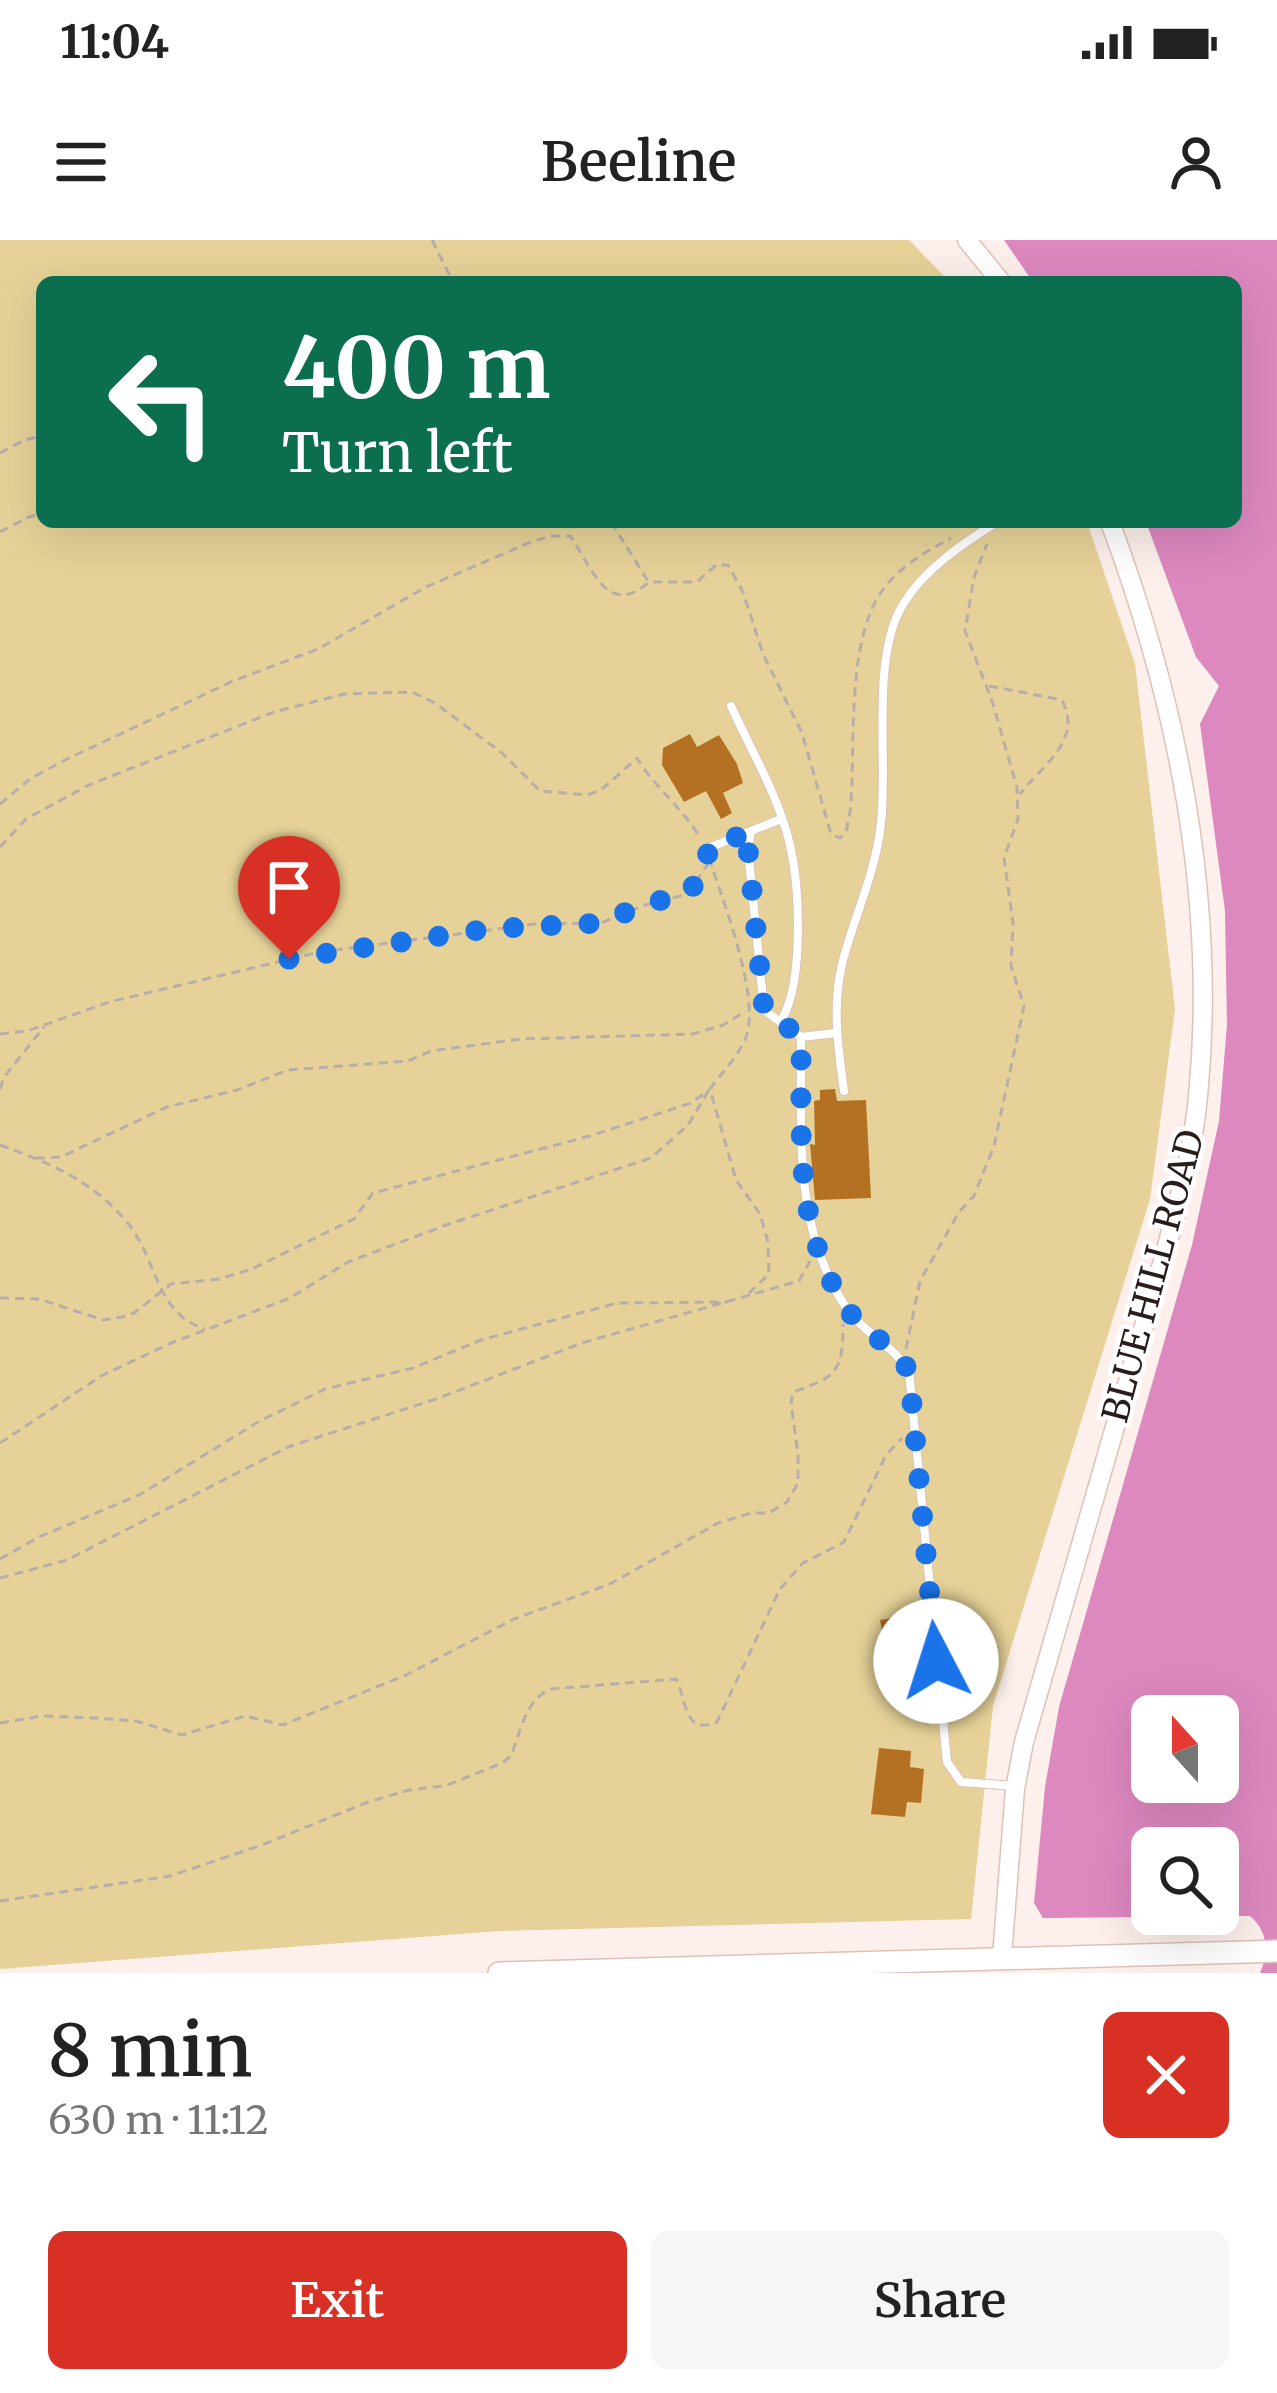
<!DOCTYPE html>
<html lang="en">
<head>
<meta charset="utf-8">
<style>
	body { margin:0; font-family:Merriweather,serif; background:#f6f6f6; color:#222; height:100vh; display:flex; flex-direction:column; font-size:45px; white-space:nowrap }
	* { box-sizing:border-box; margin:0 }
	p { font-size:39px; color:#767676 }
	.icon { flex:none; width:66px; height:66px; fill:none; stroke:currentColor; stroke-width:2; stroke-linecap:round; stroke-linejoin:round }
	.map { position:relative; height:1733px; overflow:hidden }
	.side { display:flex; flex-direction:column; background:#fff; flex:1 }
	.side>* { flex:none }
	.top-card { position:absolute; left:36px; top:36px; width:1206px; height:252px; border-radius:18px; box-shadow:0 12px 48px #0002; background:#0b6e4f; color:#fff; overflow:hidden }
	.needle { width:78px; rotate:339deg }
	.buttons { position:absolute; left:1131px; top:1455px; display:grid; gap:24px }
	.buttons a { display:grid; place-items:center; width:108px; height:108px; border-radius:18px; background:#fff; box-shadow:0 12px 48px #0002; font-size:60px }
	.pin { position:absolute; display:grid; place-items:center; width:102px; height:102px; color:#fff; margin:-123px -51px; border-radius:50% 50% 50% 0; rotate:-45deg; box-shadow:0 0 12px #0007 }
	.pin .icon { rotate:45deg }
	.me { position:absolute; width:132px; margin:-66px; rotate:355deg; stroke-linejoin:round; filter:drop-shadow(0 0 9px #0008) }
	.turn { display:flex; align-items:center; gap:42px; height:252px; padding:0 48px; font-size:54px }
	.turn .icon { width:156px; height:156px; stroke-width:2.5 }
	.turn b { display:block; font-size:84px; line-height:102px }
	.round { display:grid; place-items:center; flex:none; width:126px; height:126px; border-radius:18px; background:#f6f6f6 }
	.summary { display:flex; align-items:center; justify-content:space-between; height:204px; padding:0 48px }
	h1 { font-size:72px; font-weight:600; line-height:90px }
	.cta { display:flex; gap:24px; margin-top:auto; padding:24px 48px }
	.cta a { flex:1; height:138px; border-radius:18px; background:#d93025; color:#fff; font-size:48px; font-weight:600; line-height:138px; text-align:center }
	.cta a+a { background:#f6f6f6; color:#222 }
	.status { display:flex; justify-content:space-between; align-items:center; height:84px; padding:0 60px; background:#fff; direction:ltr }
	.status svg { height:33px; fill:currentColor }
	header { display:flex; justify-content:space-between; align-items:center; height:156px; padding:0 48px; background:#fff; font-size:54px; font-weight:600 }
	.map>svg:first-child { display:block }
	.green { fill:#e6d298 }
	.water { fill:#dd88bf; fill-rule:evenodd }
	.building { fill:#b57123 }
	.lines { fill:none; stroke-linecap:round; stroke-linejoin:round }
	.service-casing { stroke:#dfc1b8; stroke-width:10 }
	.tertiary-casing { stroke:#dfc1b8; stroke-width:21 }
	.secondary-casing { stroke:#dfc1b8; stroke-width:24 }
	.path { stroke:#b9aca9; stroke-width:3; stroke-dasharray:9 6; stroke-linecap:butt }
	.service { stroke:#fff; stroke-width:8 }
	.tertiary { stroke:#fff; stroke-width:18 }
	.secondary { stroke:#fff; stroke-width:21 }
	.route { stroke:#1a73e8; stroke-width:21; stroke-dasharray:0 37.8 }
	.labels { text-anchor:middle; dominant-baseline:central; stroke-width:9; stroke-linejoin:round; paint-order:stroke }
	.street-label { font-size:36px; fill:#281d1a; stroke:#fff }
</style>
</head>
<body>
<div class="status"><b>11:04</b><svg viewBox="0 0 49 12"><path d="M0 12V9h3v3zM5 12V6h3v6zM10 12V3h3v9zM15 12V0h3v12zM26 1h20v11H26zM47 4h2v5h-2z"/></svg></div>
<header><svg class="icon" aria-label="menu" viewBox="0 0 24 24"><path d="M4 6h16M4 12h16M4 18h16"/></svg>Beeline<svg class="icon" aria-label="person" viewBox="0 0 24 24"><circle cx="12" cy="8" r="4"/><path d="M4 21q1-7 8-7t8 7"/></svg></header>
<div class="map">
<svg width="1277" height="1733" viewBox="0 0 1277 1733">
	<rect width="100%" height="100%" fill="#fcefec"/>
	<polygon class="green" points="0,0 909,0 948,40 42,42 42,282 1087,282 1135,424 1175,769 1150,959 993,1466 971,1679 499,1691 0,1729"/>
	<path class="water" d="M 1004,0 L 1277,0 L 1277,1733 L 1260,1733 C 1269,1712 1268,1691 1250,1676 L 1043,1678 L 1034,1663 L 1045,1547 L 1059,1467 L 1192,1005 L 1219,881 L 1227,785 L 1225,671 L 1200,484 L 1219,446 L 1196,417 L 1146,282 L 1236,282 L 1236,42 L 1033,42 ZM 1152,1476 L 1218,1476 L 1218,1542 L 1152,1542 ZM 1152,1608 L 1218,1608 L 1218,1674 L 1152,1674 Z"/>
	<g class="building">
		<polygon points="690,494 697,507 719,495 737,524 743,543 723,553 732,573 721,579 706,551 684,562 662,525 663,508"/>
		<polygon points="835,849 837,861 866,860 871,958 815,960 810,904 815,905 814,861 820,860 820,850"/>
		<polygon points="921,1374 924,1396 884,1401 880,1380"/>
		<polygon points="879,1508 911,1511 910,1527 924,1529 921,1563 907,1562 905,1577 871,1574"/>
	</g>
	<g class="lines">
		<defs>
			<g id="service">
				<path d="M 731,466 C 751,510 779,557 790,605 C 800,648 804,743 781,781"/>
				<polyline points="781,579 751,591 748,609 764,770 801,797"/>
				<polyline points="706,609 751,591"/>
				<path d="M 836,793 L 801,797 C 802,889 792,985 845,1066 C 863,1093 892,1104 909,1131 L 947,1522 L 961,1542 L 1015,1546"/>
				<path d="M 844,851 C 838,808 832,767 842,724 C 854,677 876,632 881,583 C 888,521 871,419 902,366 C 923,330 962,304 997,282"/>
			</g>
			<g id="tertiary">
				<polyline points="967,0 1001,42"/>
				<path d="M 1002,1717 L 1015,1549 L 1024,1502 L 1166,1010 C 1179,959 1193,909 1198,857 C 1217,662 1178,464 1110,282"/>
			</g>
			<polyline id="secondary" points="499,1733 1277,1711"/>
		</defs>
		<use href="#service" class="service-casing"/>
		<use href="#tertiary" class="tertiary-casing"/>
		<use href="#secondary" class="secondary-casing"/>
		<g class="path">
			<polyline points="432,0 453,42"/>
			<polyline points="0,213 24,200 42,196"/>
			<polyline points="611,282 648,341"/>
			<polyline points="0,292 29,277 42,274"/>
			<path d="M 989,446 L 1062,460 C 1083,501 1043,524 1020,554"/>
			<path d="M 0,564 L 30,539 L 65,520 L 233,441 L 318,409 L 426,347 L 526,304 L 550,296 L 570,296 C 591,324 606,380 649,342 L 697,342 L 716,325 L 728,325 L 743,352 L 763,414 L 802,493 L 831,594 L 840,598 L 846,592 L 850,572 C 857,507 843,393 889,342 C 906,323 929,310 951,298"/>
			<path d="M 0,607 L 26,579 L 89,545 L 274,472 L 344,454 L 412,452 L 435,463 L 502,513 L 540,551 L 587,555 L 601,550 L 637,518 C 655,548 683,568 700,598"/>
			<path d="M 709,618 C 722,658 764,764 744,802 C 736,818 721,834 710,849 L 736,940 L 760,974 L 768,1002 L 769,1034 L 747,1055"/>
			<polyline points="0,794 27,791 109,762 320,712 535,684 601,683 645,665 688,654 709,622"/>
			<polyline points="0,849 4,837 44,787"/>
			<path d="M 0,905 C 50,923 91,940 126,981 C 158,1018 154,1073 205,1089"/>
			<polyline points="36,918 61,917 167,867 237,850 288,830 408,821 431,811 521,799 693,794 723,785 746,771"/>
			<polyline points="0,1058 39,1059 103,1080 122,1077 134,1073 171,1044 219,1039 252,1029 305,1003 354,979 373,953 590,896 691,863 709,850"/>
			<polyline points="906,1109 920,1041 959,972 974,956 994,906 1024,766 1011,726 1013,683 1004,618 1018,579 1017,547 992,461 965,391 974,337 987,304"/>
			<polyline points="0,1203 101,1136 171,1103 290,1058 348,1022 449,984 651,918 688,885 709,850"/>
			<polyline points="0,1319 39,1297 141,1254 258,1182 325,1149 413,1128 481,1100 617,1063 728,1062"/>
			<polyline points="0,1338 67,1320 288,1207 439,1158 582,1103 799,1041 810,1021"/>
			<path d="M 0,1483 L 41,1476 L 96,1478 L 136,1481 L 182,1495 L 245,1476 L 283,1485 L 406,1435 L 514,1379 L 610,1344 L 718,1283 L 751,1273 L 769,1273 L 787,1262 L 798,1243 L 798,1214 L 791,1164 L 793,1152 C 836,1137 843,1133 843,1084"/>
			<path d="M 0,1661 L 170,1636 L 262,1605 L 368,1562 L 409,1550 L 445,1546 L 502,1523 L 511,1516 C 520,1493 526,1458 551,1449 L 676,1439 C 687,1459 683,1496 717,1482 L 780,1349 L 803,1323 L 844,1302 L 886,1215 L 902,1198"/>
		</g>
		<use href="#service" class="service"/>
		<use href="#tertiary" class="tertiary"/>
		<use href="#secondary" class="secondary"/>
	</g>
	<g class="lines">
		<path class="route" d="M 289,719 L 487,689 L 601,683 L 645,664 L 688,654 L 710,621 L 706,609 L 751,591 L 748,609 L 764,770 L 801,797 C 802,890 792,984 845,1066 C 863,1093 892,1103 909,1131 L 936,1421"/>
	</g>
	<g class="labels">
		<g class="street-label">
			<text transform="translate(1153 1036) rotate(-75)">BLUE HILL ROAD</text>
		</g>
	</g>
</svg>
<div class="buttons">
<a><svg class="needle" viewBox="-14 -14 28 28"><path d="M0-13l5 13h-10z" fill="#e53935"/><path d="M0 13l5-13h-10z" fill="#767676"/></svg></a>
<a><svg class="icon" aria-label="search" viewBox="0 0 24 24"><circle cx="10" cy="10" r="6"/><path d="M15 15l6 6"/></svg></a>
</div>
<div class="pin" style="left:289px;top:719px;background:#d93025"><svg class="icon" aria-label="arrive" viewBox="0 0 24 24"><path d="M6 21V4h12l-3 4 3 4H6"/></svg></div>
<svg class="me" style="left:936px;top:1421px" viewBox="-20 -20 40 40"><circle r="19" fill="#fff"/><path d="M0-13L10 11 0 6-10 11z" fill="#1a73e8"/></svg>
<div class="top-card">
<div class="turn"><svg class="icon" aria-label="left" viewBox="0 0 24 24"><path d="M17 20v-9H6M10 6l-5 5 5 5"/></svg><div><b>400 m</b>Turn left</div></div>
</div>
</div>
<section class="side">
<div class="summary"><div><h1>8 min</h1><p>630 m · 11:12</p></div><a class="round" style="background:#d93025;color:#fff"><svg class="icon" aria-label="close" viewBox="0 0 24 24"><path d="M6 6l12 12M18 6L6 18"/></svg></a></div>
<div class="cta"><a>Exit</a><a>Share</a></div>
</section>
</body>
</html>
